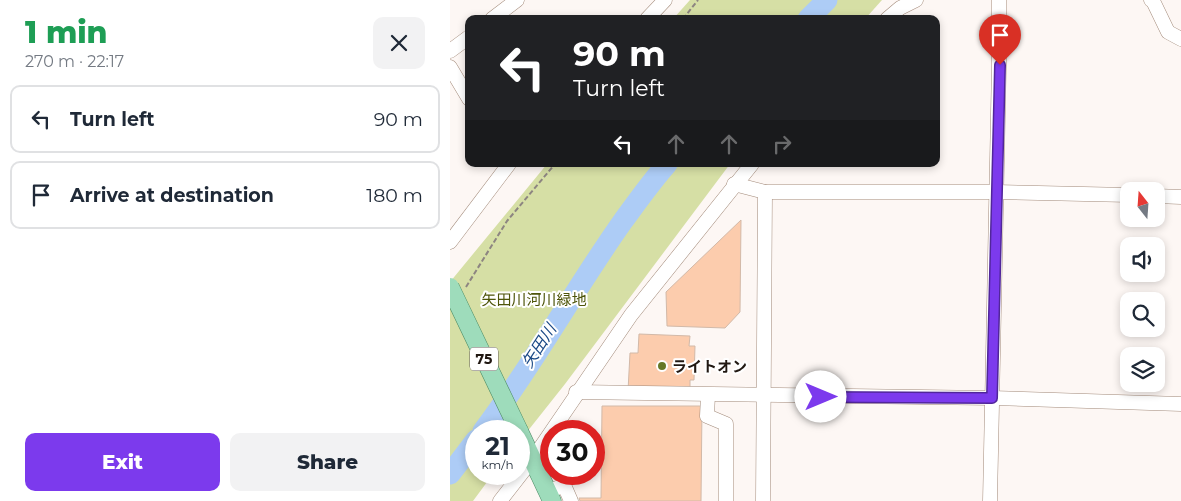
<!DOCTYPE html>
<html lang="en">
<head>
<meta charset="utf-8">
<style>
	body { margin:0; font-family:Montserrat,"Noto Sans JP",sans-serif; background:#f2f2f3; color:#1f2937; height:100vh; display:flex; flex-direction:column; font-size:19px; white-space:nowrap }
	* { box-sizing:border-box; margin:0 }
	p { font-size:16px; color:#747a83 }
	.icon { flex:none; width:28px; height:28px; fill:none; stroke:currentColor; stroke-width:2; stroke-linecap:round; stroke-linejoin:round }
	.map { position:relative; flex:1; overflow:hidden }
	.details { display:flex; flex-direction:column; background:#fff; width:450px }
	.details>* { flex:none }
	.top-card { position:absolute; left:15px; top:15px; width:475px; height:152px; border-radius:10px; box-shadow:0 2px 8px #0003; background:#202124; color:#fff; overflow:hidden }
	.needle { width:32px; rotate:343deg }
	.tools { position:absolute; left:670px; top:182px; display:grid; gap:10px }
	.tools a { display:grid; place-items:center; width:45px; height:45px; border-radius:10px; background:#fff; box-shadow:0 2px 8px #0003; font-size:25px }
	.speed { position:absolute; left:15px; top:420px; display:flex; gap:10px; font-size:25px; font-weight:700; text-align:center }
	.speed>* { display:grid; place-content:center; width:65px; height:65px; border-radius:50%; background:#fff; box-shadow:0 2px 8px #0003; line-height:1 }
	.speed small { font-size:12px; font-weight:400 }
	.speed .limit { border:8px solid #d22; background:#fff; color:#111 }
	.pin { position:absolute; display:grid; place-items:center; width:42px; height:42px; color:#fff; margin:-51px -21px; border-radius:50% 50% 50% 0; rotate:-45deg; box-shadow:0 0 5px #0007 }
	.pin .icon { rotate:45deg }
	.me { position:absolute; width:55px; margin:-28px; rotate:90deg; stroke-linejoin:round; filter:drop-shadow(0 0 4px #0008) }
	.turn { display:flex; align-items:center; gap:18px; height:105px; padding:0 25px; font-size:22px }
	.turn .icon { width:65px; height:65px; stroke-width:2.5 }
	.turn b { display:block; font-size:35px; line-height:42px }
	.lanes { display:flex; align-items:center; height:48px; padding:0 25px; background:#0003; justify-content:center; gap:25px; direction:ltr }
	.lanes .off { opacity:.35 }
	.round { display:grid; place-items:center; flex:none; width:52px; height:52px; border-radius:10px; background:#f2f2f3 }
	.head { display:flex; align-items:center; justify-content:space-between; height:85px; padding:0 25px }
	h1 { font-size:30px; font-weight:800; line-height:38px; color:#1e9e55 }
	.action { display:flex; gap:10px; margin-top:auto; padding:10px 25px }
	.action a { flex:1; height:58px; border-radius:10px; background:#7c3aed; color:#fff; font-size:20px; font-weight:800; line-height:58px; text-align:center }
	.action a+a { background:#f2f2f3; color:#1f2937 }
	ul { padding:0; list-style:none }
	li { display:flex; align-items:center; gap:15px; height:68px; margin:0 10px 8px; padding:0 15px; border:2px solid #e0e1e3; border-radius:10px }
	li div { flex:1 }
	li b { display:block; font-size:19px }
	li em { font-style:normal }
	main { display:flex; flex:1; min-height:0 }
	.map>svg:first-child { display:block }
	.green { fill:#d6dfa5 }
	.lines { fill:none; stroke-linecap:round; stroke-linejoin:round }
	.river { stroke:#adccf6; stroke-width:21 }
	.building { fill:#fcccad; stroke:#d2b9a8 }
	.minor-casing { stroke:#a38b7b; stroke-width:15 }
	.major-casing { stroke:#498862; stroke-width:19 }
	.path { stroke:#8d8581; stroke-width:2; stroke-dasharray:5 2.5; stroke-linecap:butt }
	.minor { stroke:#fff; stroke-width:14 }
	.major { stroke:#9edcbb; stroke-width:18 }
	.major-bridge-casing { stroke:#498862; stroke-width:19; stroke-linecap:butt }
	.major-bridge { stroke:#9edcbb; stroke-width:18 }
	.route-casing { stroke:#51269a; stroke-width:12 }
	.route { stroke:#7c3aed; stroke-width:9 }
	.poi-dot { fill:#667827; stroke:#fff; stroke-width:2 }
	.labels { text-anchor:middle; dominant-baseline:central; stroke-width:4; stroke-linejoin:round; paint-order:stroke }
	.shield { fill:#fff; stroke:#645d59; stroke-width:1 }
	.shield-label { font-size:14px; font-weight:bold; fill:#211812 }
	.park-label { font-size:15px; fill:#4e550a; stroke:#fff }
	.poi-label { font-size:15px; font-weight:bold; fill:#211812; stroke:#fff; text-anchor:start }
	.water-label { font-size:16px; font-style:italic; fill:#1a4986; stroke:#fff }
</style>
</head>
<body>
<main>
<section class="details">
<div class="head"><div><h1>1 min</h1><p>270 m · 22:17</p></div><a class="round"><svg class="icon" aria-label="close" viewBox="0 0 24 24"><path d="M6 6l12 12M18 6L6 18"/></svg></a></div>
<ul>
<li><svg class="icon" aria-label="left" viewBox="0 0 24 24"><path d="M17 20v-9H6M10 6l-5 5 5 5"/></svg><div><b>Turn left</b></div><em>90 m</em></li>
<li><svg class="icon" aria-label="arrive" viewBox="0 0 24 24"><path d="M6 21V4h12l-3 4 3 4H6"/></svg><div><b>Arrive at destination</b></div><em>180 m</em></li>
</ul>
<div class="action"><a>Exit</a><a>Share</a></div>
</section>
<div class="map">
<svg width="731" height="501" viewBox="0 0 731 501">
	<rect width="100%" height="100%" fill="#fdf7f4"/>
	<g class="green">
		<polygon points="240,0 432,0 415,19 223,19"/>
		<polygon points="97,164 280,164 115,384 69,442 69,431 26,431 26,474 43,474 23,501 0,501 0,282"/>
	</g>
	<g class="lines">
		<g class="river">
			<polyline points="358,19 377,0"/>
			<path d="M 33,431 C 84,364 124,290 173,221 C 187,202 201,182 217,164"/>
			<polyline points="0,474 26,440"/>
		</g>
	</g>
	<g class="building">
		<polygon points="291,220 290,312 275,328 217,326 216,292"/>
		<polygon points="189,334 240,336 239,346 245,346 244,380 240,380 240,392 178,391 180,353 188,353"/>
		<polygon points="152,406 252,406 251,501 130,501 129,498 151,498"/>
	</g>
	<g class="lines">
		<defs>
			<g id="minor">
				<polyline points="701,0 703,1 718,32 731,39"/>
				<polyline points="42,19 67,0"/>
				<polyline points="197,19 215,0"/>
				<polyline points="437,19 450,8 466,0"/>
				<polyline points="0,51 19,37"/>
				<polyline points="0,67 19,99"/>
				<polyline points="284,184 315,192 547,192 679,195"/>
				<polyline points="706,196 731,197"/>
				<polyline points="0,242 59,164"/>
				<polyline points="126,392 542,398 731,404"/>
				<polyline points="258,395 257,416 276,424 276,501"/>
				<polyline points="98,492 114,485 121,501"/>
				<polyline points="50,501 82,460 181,315 302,164"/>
				<polyline points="313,501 315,192"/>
				<polyline points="540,501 549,65 549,0"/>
			</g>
			<polyline id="major" points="69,431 102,501"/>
		</defs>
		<use href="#minor" class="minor-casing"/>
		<use href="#major" class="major-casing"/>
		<g class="path">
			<polyline points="233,19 248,0"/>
			<polyline points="16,287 57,221 105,164"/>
		</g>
		<use href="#minor" class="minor"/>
		<use href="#major" class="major"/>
		<defs>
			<polyline id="major-bridge" points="0,287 69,431"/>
		</defs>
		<use href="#major-bridge" class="major-bridge-casing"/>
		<use href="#major-bridge" class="major-bridge"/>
	</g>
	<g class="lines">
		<defs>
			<polyline id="route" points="371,397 542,398 550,65"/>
		</defs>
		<use href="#route" class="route-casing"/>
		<use href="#route" class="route"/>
	</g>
	<circle class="poi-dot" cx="212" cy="366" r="5"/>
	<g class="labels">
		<rect class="shield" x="20" y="347.5" width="28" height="23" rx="4"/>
		<g class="shield-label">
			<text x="34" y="359">75</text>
		</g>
		<g class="park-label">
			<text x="84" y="299">矢田川河川緑地</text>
		</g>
		<g class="poi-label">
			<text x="222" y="366">ライトオン</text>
		</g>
		<g class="water-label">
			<text transform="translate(89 346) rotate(-57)">矢田川</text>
		</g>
	</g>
</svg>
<div class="tools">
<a><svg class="needle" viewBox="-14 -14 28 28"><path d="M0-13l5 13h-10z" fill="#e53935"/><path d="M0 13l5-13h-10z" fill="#747a83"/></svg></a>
<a><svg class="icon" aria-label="sound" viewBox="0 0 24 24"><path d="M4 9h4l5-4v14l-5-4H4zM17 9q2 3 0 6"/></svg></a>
<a><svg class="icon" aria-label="search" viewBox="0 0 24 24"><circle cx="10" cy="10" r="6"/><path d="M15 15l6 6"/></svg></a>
<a><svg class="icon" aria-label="layers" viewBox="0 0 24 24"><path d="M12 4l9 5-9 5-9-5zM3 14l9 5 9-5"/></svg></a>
</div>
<div class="speed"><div>21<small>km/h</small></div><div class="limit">30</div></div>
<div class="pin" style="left:550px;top:65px;background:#d93025"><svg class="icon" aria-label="arrive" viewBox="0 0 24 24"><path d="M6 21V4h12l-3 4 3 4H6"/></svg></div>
<svg class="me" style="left:371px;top:397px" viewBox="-20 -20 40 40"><circle r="19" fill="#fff"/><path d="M0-13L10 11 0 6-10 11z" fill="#7c3aed"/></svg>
<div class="top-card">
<div class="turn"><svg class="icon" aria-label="left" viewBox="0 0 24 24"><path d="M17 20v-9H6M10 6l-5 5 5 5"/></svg><div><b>90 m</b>Turn left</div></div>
<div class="lanes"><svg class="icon" aria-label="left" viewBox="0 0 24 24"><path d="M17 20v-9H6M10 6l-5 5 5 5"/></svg><svg class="icon off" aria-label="ahead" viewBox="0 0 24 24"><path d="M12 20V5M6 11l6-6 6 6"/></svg><svg class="icon off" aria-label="ahead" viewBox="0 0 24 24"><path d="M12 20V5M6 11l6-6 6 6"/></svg><svg class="icon off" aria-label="right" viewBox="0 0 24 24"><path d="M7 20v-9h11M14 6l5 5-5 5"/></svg></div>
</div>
</div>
</main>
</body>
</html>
